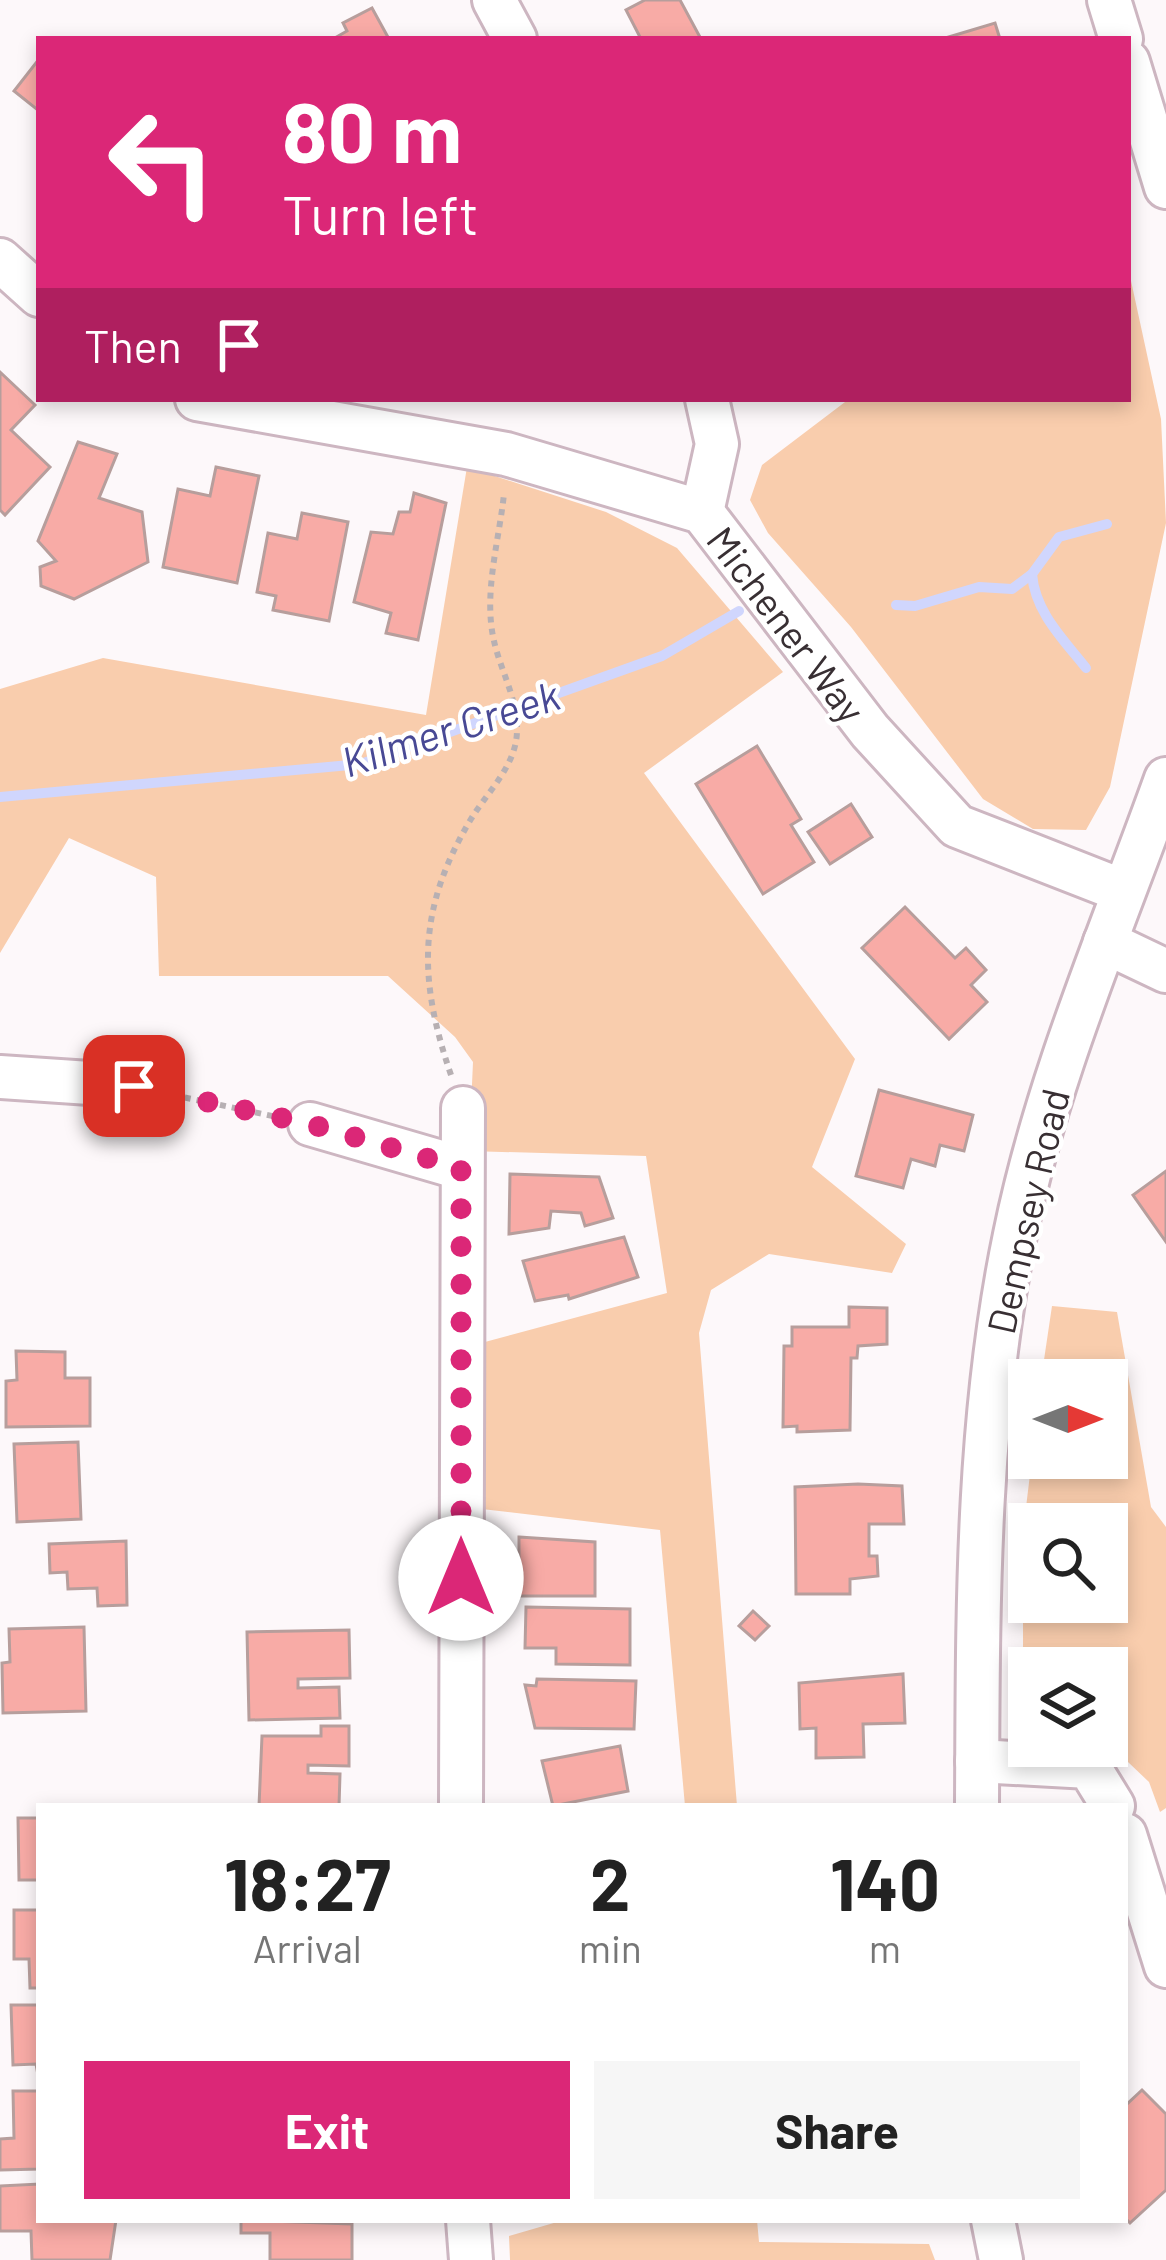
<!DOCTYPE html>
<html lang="en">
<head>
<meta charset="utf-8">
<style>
	body { margin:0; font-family:Barlow,sans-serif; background:#f6f6f6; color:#222; height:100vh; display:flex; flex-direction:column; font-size:45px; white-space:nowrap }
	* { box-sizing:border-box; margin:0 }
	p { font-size:39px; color:#767676 }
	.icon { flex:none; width:66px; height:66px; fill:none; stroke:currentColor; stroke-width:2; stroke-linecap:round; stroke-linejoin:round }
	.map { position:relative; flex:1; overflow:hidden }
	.details { position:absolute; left:36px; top:1803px; width:1092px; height:420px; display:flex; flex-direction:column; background:#fff; border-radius:0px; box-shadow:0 6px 18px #0003 }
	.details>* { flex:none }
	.guide { position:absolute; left:36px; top:36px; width:1095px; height:366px; border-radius:0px; box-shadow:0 6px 18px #0003; background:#db2777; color:#fff; overflow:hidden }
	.needle { width:78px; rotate:90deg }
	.controls { position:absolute; left:1008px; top:1359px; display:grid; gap:24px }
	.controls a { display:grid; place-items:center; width:120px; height:120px; border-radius:0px; background:#fff; box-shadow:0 6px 18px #0003; font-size:60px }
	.pin { position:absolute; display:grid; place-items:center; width:102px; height:102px; color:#fff; margin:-51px; border-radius:24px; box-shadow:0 6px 18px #0006 }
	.me { position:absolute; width:132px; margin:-66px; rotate:0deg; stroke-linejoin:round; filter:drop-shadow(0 0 9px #0008) }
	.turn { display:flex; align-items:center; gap:42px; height:252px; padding:0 48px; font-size:54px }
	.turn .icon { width:156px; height:156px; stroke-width:2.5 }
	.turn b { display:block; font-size:84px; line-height:102px }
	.then { display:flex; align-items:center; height:114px; padding:0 48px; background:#0003; gap:24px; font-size:45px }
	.eta { display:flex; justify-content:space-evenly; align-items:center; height:204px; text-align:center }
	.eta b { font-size:72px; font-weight:700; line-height:84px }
	.primary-button { display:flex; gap:24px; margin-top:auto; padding:24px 48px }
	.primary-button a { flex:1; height:138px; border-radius:0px; background:#db2777; color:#fff; font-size:48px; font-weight:700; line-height:138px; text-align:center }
	.primary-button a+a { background:#f6f6f6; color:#222 }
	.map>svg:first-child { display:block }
	.green { fill:#f9cdad; fill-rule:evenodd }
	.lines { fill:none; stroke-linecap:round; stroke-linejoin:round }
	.stream { stroke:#d0d6fd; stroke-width:10 }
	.building { fill:#f8aba6; stroke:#b79e9c; stroke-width:3 }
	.minor-casing { stroke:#cdb6c1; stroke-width:48 }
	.path { stroke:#b7b0b3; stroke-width:6; stroke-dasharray:6 6; stroke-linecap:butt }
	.minor { stroke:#fff; stroke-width:42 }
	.route { stroke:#db2777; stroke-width:21; stroke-dasharray:0 37.8 }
	.labels { text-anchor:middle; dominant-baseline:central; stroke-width:9; stroke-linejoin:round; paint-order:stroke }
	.street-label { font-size:39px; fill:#382f33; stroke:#fff }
	.water-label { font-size:42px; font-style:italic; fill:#484995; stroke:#fff }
</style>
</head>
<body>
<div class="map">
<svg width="1166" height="2260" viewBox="0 0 1166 2260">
	<rect width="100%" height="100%" fill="#fdf8fa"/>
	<g class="green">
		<polygon points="1128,267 1161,419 1166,523 1110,787 1086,830 1033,829 983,799 851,627 768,533 750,500 762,465 849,399 1128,399"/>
		<polygon points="467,467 606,512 677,548 783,672 644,773 855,1059 812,1167 906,1244 892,1273 769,1254 711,1290 699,1333 737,1806 685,1806 660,1530 473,1508 470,1346 667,1293 646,1156 469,1151 473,1062 455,1037 388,976 159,976 156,877 69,838 0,953 0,689 103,658 426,715"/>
		<path d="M 1052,1306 L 1117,1312 L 1151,1507 L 1166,1527 L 1166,1808 L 1160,1812 L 1149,1782 L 1107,1742 L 1107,1668 L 1029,1668 L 1029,1702 L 1023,1697 L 1023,1532 L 1032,1458 L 1107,1458 L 1107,1380 L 1041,1380 ZM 1107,1524 L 1107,1602 L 1029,1602 L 1029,1524 Z"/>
		<polygon points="564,2220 757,2220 759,2242 929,2244 935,2260 510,2260 509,2236"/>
	</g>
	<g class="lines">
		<g class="stream">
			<path d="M 1032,574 C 1035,612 1063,639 1086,668"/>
			<polyline points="896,605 915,606 979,587 1012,589 1032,574 1059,537 1107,524"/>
			<polyline points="0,797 361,764 662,656 739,611"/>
		</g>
	</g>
	<g class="building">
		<polygon points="645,0 680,0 701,39 641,39 626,10"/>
		<polygon points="372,8 389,39 333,39 347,31 343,23"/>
		<polygon points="995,23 1000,39 942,39"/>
		<polygon points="39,59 39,111 14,91"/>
		<polygon points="0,372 35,405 11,430 50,467 5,515 0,510"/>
		<polygon points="78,442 117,454 99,498 142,512 148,562 74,599 41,586 40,567 56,561 38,541"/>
		<polygon points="216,467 259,476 237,583 163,567 178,489 210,496"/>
		<polygon points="414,493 446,503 418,640 386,633 391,613 354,602 371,532 393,534 399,512 410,512"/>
		<polygon points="302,513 348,522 329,621 273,610 276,596 257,592 268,533 297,539"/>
		<polygon points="757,746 801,819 791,825 814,862 763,894 696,784"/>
		<polygon points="851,804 872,837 830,864 808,832"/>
		<polygon points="905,907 955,958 966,948 986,970 971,985 987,1002 949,1039 862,948"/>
		<polygon points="879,1090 973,1115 964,1151 940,1145 935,1166 911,1159 903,1188 856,1176"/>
		<polygon points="1166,1171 1166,1242 1133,1195"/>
		<polygon points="510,1174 599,1177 613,1218 585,1226 581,1213 551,1211 549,1228 509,1234"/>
		<polygon points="624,1237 638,1277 569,1299 568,1295 535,1301 523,1261"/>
		<polygon points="849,1307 887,1308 887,1344 858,1346 857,1358 851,1358 850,1430 797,1432 797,1426 783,1427 784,1346 792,1346 792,1327 849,1327"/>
		<polygon points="16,1351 65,1352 65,1378 90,1378 90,1426 6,1427 6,1381 17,1380"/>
		<polygon points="78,1442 81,1519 17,1522 14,1444"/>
		<polygon points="858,1484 902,1486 904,1524 869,1524 869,1556 877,1556 878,1576 850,1579 850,1594 796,1594 795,1487"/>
		<polygon points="519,1537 595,1542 595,1596 519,1596"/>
		<polygon points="126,1541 127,1605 98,1606 97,1588 68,1589 67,1572 50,1573 49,1544"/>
		<polygon points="526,1607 630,1609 630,1665 556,1664 556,1648 525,1648"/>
		<polygon points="753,1611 769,1626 755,1640 739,1626"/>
		<polygon points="84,1627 86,1711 3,1713 2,1663 10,1662 9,1629"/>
		<polygon points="349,1630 350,1678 298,1679 298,1688 339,1687 340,1718 249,1720 247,1632"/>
		<polygon points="903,1674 905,1723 863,1724 864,1757 816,1758 816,1728 800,1729 799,1683"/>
		<polygon points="537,1679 636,1681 634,1729 535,1728 525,1685 536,1686"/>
		<polygon points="321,1726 349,1726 349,1766 308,1765 308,1773 340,1774 339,1806 259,1806 262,1736 321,1736"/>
		<polygon points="620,1746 628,1791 553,1806 542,1761"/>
		<polygon points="18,1818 39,1818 39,1880 19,1880"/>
		<polygon points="14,1910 39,1910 39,1988 30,1988 29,1959 14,1959"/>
		<polygon points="11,2005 39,2005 39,2081 36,2064 13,2065"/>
		<polygon points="1142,2090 1166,2114 1166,2190 1130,2223 1125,2218 1125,2106"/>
		<polygon points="13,2091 39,2091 39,2169 0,2170 0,2139 14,2138"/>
		<polygon points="39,2184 39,2220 116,2220 110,2260 32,2260 31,2231 0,2231 0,2186"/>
		<polygon points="241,2220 352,2224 352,2260 270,2260 270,2233 241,2233"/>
	</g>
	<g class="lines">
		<defs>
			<g id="minor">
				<polyline points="494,0 515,39"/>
				<polyline points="1109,0 1121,39"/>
				<polyline points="1128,62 1166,187"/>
				<polyline points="0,260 39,295"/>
				<polyline points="197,399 506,454 702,512 870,731 957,826 1123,891"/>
				<polyline points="702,512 717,444 707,399"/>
				<polyline points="1105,942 1166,971"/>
				<polyline points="0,1077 134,1086"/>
				<polyline points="310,1124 461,1168"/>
				<polyline points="977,1761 1089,1767 1113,1806"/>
				<polyline points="461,1806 463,1108"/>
				<path d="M 977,1806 C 978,1615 976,1423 1015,1235 C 1047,1077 1112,930 1166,779"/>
				<polyline points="1125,1835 1166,1966"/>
				<polyline points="468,2220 471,2260"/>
				<polyline points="993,2220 1001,2260"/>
			</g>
		</defs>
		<use href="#minor" class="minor-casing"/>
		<g class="path">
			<path d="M 451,1075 C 418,979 417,909 471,819 C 488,791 517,765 517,730 C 518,700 500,669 494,641 C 483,594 499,541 504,494"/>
			<polyline points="173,1095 277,1117"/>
		</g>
		<use href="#minor" class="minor"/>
	</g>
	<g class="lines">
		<polyline class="route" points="134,1086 310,1124 461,1168 461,1578"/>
	</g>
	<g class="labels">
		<g class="street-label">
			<text transform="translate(787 624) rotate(53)">Michener Way</text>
			<text transform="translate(1027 1211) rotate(-77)">Dempsey Road</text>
		</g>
		<g class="water-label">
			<text transform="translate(450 727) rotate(-18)">Kilmer Creek</text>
		</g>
	</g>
</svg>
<div class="controls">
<a><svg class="needle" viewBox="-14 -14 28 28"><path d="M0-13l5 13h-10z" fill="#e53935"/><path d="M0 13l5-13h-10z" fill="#767676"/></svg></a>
<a><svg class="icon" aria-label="search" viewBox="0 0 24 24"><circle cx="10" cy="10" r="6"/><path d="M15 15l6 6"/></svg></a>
<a><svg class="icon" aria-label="layers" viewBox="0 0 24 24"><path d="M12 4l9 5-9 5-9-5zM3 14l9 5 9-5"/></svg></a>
</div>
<div class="pin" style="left:134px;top:1086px;background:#d93025"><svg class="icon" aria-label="arrive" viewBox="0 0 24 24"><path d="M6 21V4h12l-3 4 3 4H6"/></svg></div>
<svg class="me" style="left:461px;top:1578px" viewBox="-20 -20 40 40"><circle r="19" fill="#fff"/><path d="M0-13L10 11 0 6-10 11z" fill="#db2777"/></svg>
<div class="guide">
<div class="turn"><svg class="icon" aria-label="left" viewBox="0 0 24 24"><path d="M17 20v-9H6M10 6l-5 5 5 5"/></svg><div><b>80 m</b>Turn left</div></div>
<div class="then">Then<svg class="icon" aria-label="arrive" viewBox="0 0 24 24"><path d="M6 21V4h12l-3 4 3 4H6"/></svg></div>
</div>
<section class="details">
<div class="eta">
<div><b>18:27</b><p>Arrival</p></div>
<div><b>2</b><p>min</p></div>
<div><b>140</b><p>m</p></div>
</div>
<div class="primary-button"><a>Exit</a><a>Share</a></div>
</section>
</div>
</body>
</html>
